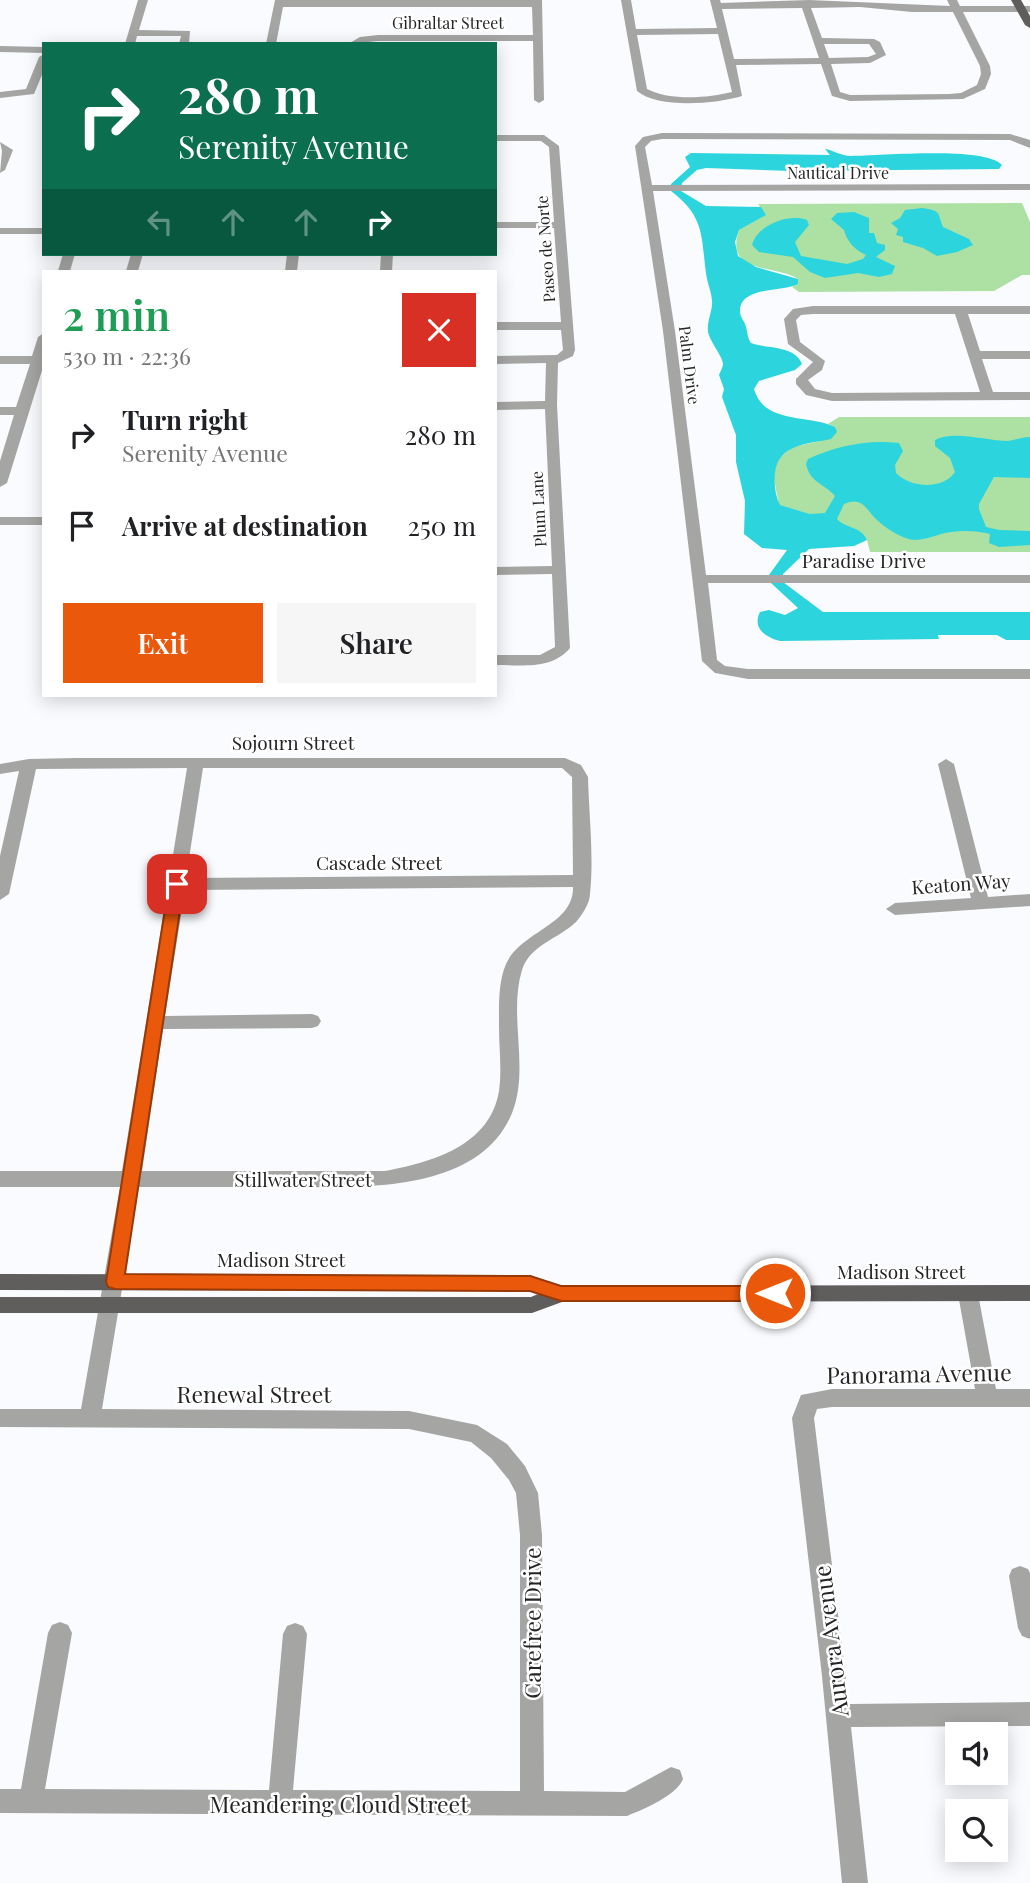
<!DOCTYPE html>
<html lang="en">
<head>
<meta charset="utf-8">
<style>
	body { margin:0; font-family:"Playfair Display",serif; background:#f6f6f6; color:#202124; height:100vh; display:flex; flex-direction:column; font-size:26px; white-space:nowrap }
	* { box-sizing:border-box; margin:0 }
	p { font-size:23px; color:#757577 }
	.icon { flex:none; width:38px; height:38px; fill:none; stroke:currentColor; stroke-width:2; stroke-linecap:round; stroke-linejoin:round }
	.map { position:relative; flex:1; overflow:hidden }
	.side { position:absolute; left:42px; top:270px; width:455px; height:427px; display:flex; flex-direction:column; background:#fff; border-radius:0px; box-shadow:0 4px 18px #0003 }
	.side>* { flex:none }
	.banner { position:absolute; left:42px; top:42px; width:455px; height:214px; border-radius:0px; box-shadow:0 4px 18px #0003; background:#0b6e4f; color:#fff; overflow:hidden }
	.fabs { position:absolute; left:945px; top:1722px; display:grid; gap:14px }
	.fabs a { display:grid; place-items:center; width:63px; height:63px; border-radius:0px; background:#fff; box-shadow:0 4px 18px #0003; font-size:35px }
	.pin { position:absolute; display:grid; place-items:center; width:60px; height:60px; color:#fff; margin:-30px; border-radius:14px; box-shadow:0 4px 10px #0006 }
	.me { position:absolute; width:77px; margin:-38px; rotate:270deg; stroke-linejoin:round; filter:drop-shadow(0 0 5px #0008) }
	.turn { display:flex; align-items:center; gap:24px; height:147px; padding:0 21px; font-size:32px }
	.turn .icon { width:91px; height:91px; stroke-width:2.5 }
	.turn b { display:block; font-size:49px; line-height:60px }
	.lanes { display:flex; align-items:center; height:66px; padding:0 21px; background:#0003; justify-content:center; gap:35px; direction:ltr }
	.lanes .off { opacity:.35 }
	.round { display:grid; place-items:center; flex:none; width:74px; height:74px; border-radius:0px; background:#f6f6f6 }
	.overview { display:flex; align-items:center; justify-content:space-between; height:119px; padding:0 21px }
	h1 { font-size:42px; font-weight:600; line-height:52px; color:#1e9e55 }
	.cta { display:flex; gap:14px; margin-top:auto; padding:14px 21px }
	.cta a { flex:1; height:80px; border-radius:0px; background:#ea580c; color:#fff; font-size:28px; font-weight:600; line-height:80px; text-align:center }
	.cta a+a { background:#f6f6f6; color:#202124 }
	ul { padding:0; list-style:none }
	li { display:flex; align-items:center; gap:21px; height:91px; padding:0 21px }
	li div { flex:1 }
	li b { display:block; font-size:26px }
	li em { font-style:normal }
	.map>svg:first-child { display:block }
	.green { fill:#ace1a3 }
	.water { fill:#2cd5dd }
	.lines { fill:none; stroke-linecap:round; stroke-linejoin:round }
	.minor { fill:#a5a5a3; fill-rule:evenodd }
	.major { fill:#605e5c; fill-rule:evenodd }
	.route { fill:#ea580c; stroke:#983908; stroke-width:2 }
	.labels { text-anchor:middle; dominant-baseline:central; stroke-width:5; stroke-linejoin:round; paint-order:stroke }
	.far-street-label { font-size:16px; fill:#252527; stroke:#fff }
	.street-label { font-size:19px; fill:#252527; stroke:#fff }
	.near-street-label { font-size:23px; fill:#252527; stroke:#fff }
</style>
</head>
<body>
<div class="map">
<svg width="1030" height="1883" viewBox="0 0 1030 1883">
	<rect width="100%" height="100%" fill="#fafbfe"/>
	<g class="green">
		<path d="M 1022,203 L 1030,222 L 1030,275 L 1022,275 L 994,291 L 799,292 L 792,287 L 798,284 L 798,279 C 774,264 724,275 739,230 L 765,215 L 758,204 Z"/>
		<polygon points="839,417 1030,417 1030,552 870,552 867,540 840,523 779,505 774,479 776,461 792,447 820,441 835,427 828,424"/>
	</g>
	<g class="water">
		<path d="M 825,149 C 833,150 841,156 851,156 C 881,156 984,146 1002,165 L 999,169 L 791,171 L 706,168 L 697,170 L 682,183 L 681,191 L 706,206 L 761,207 L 766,215 L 739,230 L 735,242 L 738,256 L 756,267 L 798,279 L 798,284 C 784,292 740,286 740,311 C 740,318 745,321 746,327 C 748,334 747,337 751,343 C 767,349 795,345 802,364 L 795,370 L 759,381 L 754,389 C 764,425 810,414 835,427 L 837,432 L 831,439 C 808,444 778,444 775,473 C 774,484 775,495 780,505 L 810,514 L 825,513 L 835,496 C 824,483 810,483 806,464 L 808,459 C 836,446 867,439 899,443 L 903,451 L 895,465 L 896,473 C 910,488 943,490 955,472 L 950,458 L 935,446 L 935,440 C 953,430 987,441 1008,441 C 1015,440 1022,437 1030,437 L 1030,478 L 994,477 L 979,504 L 979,509 L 986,527 L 999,530 L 1030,531 L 1030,545 L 999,547 L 989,543 L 990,534 C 978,531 964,530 951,532 C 934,534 920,545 903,537 C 893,533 883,526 875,518 C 865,508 862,496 844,504 L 837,519 C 846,529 861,526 867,540 L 854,546 L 809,549 L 783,574 L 783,582 L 823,612 L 1030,612 L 1030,640 L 1006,640 L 997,635 L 938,635 L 939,639 L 780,641 C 765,637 752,628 760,612 L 769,610 L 785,615 L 798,608 L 771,583 L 769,575 L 787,550 L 762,548 L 744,534 L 745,501 L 736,462 L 736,435 L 722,397 L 724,389 L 719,375 C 720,372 722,369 723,365 C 724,358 710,342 708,332 C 707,322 711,314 712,305 C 713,295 707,283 706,273 C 701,236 705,217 671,191 L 671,184 L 690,167 L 685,157 L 691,153 L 830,155 Z"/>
		<path d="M 922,208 C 942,211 937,212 943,227 L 969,239 L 973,245 L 957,252 L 937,256 L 923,248 L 903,242 L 903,237 L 896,235 L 898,229 L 891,223 L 900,218 L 905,210 Z"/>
		<path d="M 854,212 L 869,218 L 869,233 L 874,233 L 877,243 L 885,245 L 885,250 L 876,257 L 895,266 L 892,274 L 879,277 L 858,273 L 825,278 L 810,272 L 793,257 L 759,252 L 752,245 C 757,225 789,213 807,220 L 809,225 L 795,242 L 801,256 L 847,264 L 863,259 L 866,255 C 855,250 847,242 844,230 L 831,219 L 837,213 Z"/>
	</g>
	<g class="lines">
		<g class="minor">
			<polygon points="138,0 148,0 139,30 190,31 189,44 179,44 181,36 137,36 135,44 125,44"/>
			<polygon points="275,0 542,0 544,100 539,103 534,100 533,41 378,41 348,44 360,37 378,35 533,35 532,7 283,7 276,44 266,44"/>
			<path d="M 621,0 L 631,0 L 636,29 L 717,28 L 710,0 L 720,0 L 721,3 L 809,0 L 950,6 L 947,0 L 957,0 L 960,6 L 1030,6 L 1030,12 L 963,12 L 990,66 L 991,74 L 985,89 L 963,99 L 850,101 L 832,96 L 821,64 L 736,65 L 742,96 C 716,104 658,109 637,91 ZM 860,7 L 912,12 L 953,12 L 980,66 L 981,74 L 977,85 L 961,93 L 949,94 L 850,95 L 840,92 L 831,64 L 870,63 L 886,55 L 880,42 L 874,39 L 822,38 L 811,8 ZM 802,8 L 819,58 L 734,59 L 722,9 ZM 718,34 L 732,92 C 708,98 670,101 647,89 L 637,35 ZM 824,44 L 869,44 L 876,54 L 868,57 L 829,58 Z"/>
			<polygon points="0,46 44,47 44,53 0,52"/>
			<polygon points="44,54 44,70 34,94 0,98 0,92 26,89 39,57"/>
			<polygon points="662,133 1010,134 1030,140 1030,148 1010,140 662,139 651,141 645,147 652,185 1030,184 1030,190 653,191 675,331 706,575 1030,575 1030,583 708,583 717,660 725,666 748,669 1030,669 1030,679 748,679 715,673 702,661 663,331 635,146 643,137"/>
			<path d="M 495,135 L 544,135 L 559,146 L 575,350 L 573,356 L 558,363 L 557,405 L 570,648 C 552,670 521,665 495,665 L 495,655 L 540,655 L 555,647 L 552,574 L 495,575 L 495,567 L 552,566 L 545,409 L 495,410 L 495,402 L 545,401 L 546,363 L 495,364 L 495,356 L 557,355 L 563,350 L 561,330 L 495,330 L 495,322 L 561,322 L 554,228 L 495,228 L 495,222 L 554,222 L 549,147 L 541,141 L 495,141 Z"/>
			<polygon points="0,142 13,150 5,170 0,173 2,151"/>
			<rect x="0" y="228" width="44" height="6"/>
			<polygon points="63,254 75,254 70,271 58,271"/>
			<polygon points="131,254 143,254 138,271 126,271"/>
			<polygon points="287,254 299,254 297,271 285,271"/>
			<polygon points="381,254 393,254 392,271 380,271"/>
			<path d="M 813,306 L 1030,306 L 1030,314 L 968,314 L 980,351 L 1030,351 L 1030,359 L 982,359 L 993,392 L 1030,392 L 1030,400 L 832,401 L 806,395 L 796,384 L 796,379 L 813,362 L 788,344 L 784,319 L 793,309 ZM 813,314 L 955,314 L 980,392 L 832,393 L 815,389 L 808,380 L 822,370 L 825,361 L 800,342 L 796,320 L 801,315 Z"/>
			<polygon points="44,333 44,364 7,483 0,487 0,461 14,415 0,415 0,407 16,407 30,364 0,364 0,356 32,356 38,337"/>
			<rect x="0" y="517" width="44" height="8"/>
			<path d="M 76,758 L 565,758 L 581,765 L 588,777 C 589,815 594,856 590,894 C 590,903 582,915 576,922 C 558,939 530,945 522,970 C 508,1016 530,1068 512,1113 C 478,1197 351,1187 278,1187 C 232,1187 185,1187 139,1187 L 102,1409 L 409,1411 L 477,1425 L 507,1444 L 525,1466 L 538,1493 L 542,1535 L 544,1791 L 625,1792 L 671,1767 L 680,1770 L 683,1779 C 676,1796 644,1809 627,1816 L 0,1813 L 0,1789 L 21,1789 L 48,1633 L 52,1625 L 60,1622 L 68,1625 L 72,1633 L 45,1789 L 269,1790 L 283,1634 L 287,1626 L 295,1623 L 303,1626 L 307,1634 L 293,1790 L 520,1791 L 520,1535 L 516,1493 L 509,1480 L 491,1458 L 471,1442 L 409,1429 L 0,1427 L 0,1409 L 81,1409 L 120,1187 L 0,1187 L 0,1171 L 122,1171 L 187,768 L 36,769 L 9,894 L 0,900 L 0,856 L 19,771 L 0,774 L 0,764 L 29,759 ZM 203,768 L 562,768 L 572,777 L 573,875 L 186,878 ZM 573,887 C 574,925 521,931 506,964 C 498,983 499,1006 499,1027 C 499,1048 502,1070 499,1091 C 490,1146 432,1162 385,1171 L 142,1171 L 163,1029 L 312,1028 L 318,1026 L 321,1021 L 318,1016 L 312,1014 L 165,1016 L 185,890 Z"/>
			<polygon points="946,759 954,764 988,897 1030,894 1030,906 895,915 886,909 895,903 971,898 938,764"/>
			<polygon points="968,1286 975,1288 978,1294 996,1389 1030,1389 1030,1407 832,1407 817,1409 814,1418 849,1704 1030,1702 1030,1726 851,1727 868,1883 842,1883 822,1676 792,1418 801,1395 832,1389 975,1389 958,1294 961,1288"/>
			<polygon points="1020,1566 1028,1569 1030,1573 1030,1639 1022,1636 1018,1628 1009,1576 1012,1569"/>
		</g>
		<g class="major">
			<polygon points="1011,0 1021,0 1030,16 1030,28 1025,25"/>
			<polygon points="0,1274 530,1275 561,1286 1030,1285 1030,1301 562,1302 532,1313 0,1313 0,1297 531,1297 538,1294 530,1291 0,1290"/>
		</g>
	</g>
	<polygon class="route" points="177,879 184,884 125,1274 530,1276 561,1286 775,1286 782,1288 785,1293 782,1299 775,1301 561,1301 530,1291 115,1289 108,1287 106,1282 169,884"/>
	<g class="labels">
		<g class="far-street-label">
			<text x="448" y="22">Gibraltar Street</text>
			<text x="838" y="172">Nautical Drive</text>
			<text transform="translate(545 249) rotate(-94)">Paseo de Norte</text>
			<text transform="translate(690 365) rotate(83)">Palm Drive</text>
			<text transform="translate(538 509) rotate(-93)">Plum Lane</text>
		</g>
		<g class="street-label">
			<text x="864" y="560">Paradise Drive</text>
			<text x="293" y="742">Sojourn Street</text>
			<text x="379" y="862">Cascade Street</text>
			<text transform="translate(961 883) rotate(-4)">Keaton Way</text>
			<text x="303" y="1179">Stillwater Street</text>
			<text x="281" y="1259">Madison Street</text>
			<text x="901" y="1271">Madison Street</text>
		</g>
		<g class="near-street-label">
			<text transform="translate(919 1373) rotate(-1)">Panorama Avenue</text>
			<text x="254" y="1393">Renewal Street</text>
			<text transform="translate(531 1623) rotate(-90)">Carefree Drive</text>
			<text transform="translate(830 1641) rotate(-97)">Aurora Avenue</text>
			<text x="339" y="1803">Meandering Cloud Street</text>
		</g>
	</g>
</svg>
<div class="fabs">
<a><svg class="icon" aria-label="sound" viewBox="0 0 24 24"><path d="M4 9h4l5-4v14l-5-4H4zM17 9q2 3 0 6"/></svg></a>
<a><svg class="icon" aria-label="search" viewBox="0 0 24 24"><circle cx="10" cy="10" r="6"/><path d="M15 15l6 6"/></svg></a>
</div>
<div class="pin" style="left:177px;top:884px;background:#d93025"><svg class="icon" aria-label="arrive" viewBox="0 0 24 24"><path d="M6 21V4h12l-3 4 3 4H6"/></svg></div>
<svg class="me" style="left:775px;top:1293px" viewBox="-20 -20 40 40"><circle r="17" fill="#ea580c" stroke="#fff" stroke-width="3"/><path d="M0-11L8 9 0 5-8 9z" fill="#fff"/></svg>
<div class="banner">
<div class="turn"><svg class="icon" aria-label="right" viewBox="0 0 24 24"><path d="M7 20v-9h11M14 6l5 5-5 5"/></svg><div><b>280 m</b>Serenity Avenue</div></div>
<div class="lanes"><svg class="icon off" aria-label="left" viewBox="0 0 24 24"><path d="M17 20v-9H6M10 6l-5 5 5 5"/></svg><svg class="icon off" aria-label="ahead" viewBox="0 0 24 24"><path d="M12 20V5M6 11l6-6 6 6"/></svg><svg class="icon off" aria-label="ahead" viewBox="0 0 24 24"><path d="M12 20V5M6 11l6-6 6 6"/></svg><svg class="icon" aria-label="right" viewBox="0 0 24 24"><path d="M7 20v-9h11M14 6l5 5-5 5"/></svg></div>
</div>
<section class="side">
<div class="overview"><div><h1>2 min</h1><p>530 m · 22:36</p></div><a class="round" style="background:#d93025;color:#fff"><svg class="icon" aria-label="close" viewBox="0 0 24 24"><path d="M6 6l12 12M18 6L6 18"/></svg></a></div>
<ul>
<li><svg class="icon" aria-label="right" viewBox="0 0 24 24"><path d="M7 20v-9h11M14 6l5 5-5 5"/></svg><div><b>Turn right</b><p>Serenity Avenue</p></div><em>280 m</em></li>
<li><svg class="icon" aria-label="arrive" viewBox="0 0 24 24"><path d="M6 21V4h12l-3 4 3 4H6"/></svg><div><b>Arrive at destination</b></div><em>250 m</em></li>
</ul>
<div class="cta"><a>Exit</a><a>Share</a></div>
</section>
</div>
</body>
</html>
